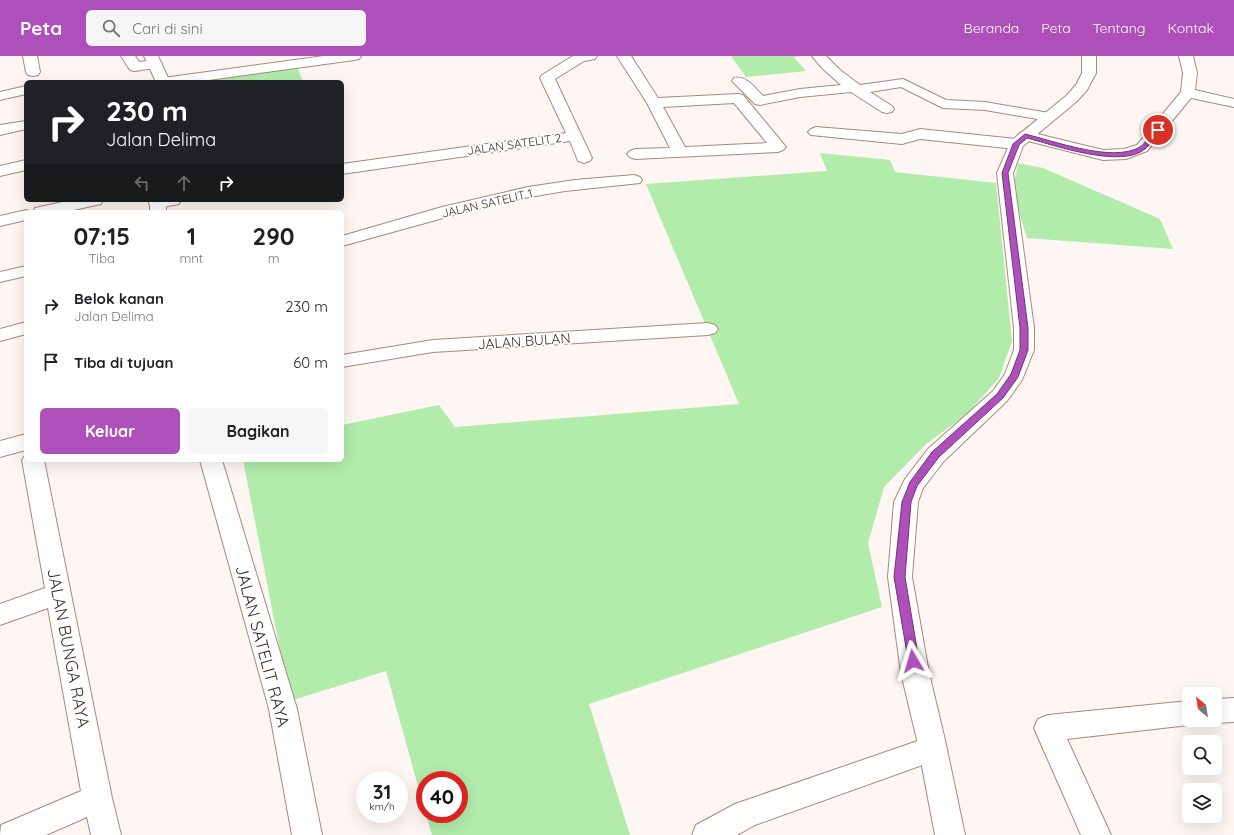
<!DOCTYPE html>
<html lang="id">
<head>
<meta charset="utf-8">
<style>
	body { margin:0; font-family:Quicksand,sans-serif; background:#f6f6f6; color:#202124; height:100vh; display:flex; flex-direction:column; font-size:15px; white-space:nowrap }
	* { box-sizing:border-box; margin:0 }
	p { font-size:13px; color:#757577 }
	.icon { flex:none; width:22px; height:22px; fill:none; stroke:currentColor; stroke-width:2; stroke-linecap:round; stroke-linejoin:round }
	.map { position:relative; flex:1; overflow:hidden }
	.side { position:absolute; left:24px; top:154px; width:320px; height:252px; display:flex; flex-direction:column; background:#fff; border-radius:6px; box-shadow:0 4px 16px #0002 }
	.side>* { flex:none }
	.banner { position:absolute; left:24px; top:24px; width:320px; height:122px; border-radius:6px; box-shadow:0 4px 16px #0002; background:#202124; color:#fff; overflow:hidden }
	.needle { width:26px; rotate:330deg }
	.controls { position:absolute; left:1182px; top:631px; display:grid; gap:8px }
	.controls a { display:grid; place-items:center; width:40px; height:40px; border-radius:6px; background:#fff; box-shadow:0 4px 16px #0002; font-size:20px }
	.speed { position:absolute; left:356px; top:715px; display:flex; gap:8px; font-size:20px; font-weight:700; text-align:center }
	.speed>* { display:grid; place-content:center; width:52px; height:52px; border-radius:50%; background:#fff; box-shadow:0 4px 16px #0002; line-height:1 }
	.speed small { font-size:10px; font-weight:400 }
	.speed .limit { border:6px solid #d22; background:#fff; color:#111 }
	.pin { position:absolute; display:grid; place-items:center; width:34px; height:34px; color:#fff; margin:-17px; border:2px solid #fff; border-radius:50%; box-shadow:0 1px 4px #0007 }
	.me { position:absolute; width:44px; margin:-22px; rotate:353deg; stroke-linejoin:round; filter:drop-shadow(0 0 3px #0008) }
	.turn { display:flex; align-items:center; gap:14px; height:84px; padding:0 16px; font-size:18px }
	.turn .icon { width:52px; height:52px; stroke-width:2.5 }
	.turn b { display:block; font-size:28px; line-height:34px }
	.lanes { display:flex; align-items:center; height:38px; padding:0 16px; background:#0003; justify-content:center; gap:20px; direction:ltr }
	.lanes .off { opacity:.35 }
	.eta { display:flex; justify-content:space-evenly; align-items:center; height:68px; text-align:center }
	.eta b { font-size:24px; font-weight:700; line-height:28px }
	.button { display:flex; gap:8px; margin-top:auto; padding:8px 16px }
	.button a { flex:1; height:46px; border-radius:6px; background:#ae50b9; color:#fff; font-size:16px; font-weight:700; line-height:46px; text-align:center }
	.button a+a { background:#f6f6f6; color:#202124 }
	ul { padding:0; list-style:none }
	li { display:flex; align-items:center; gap:12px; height:56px; padding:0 16px }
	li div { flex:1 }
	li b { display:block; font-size:15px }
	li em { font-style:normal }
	header { display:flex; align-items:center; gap:24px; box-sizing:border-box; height:56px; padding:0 20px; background:#ae50b9; color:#fff }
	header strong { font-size:19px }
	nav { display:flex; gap:22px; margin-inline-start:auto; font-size:14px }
	.search { width:280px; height:36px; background:#f6f6f6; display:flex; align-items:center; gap:10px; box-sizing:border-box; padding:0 14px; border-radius:6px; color:#757577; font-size:15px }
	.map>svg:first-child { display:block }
	.green { fill:#b1ecab }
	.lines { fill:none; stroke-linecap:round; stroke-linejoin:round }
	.minor-casing { stroke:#a8897c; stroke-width:2 }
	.tertiary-casing { stroke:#a8897c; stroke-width:2 }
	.minor { fill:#fff; fill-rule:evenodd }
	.tertiary { fill:#fff; fill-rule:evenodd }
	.route { fill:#ae50b9; stroke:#713478 }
	.labels { text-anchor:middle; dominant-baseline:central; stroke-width:4; stroke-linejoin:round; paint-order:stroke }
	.far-street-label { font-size:12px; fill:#3c2f2a; stroke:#fff }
	.street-label { font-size:14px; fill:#3c2f2a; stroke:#fff }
	.near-street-label { font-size:17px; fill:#3c2f2a; stroke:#fff }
</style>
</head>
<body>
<header>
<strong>Peta</strong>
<div class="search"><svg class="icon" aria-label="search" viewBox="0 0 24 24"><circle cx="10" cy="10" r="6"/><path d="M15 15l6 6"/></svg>Cari di sini</div>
<nav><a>Beranda</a><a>Peta</a><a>Tentang</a><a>Kontak</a></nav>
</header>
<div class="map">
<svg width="1234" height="779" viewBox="0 0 1234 779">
	<rect width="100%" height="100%" fill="#fdf6f3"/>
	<g class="green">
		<polygon points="731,0 805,0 794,1 806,15 746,21"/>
		<polygon points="297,10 303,26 177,26"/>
		<polygon points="820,97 890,104 895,116 996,127 1012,285 999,322 967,358 925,389 884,431 868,487 882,551 589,648 630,779 432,779 426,758 459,758 459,724 425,724 425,755 386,615 290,645 243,404 342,404 342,369 439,349 455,371 739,348 646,128 827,115"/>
		<polygon points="1018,107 1043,112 1160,163 1173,193 1027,182 1018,152 1014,129"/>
	</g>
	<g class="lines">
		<defs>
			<g id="minor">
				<polygon points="23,0 37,0 40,16 38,19 33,20 28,19 26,16"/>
				<polygon points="121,0 135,0 139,6 155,4 160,5 162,8 160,11 135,15 130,14"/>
				<polygon points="324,0 361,0 359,3 354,4 194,26 156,26 158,23 163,22"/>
				<polygon points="573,0 597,0 595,3 584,5 555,23 592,102 590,105 584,107 578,105 570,85 342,118 342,108 566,77 540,22 542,19"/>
				<path d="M 617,0 L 631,0 L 658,42 L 738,38 L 743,39 L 786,91 L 783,94 L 778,96 L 635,103 L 630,101 L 627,98 L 630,95 L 635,93 L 670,92 L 647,47 ZM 734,47 L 767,87 L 685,91 L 663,51 Z"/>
				<path d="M 812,0 L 826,0 L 840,14 L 860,29 L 903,23 L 946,44 L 985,46 L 1049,57 L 1054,58 L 1056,61 L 1054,64 L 1049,65 L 985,54 L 943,52 L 901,31 L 870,36 L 892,50 L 894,53 L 892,56 L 887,57 L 882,56 L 851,36 L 800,41 L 760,49 L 755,48 L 732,25 L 734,22 C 746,19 755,32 763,40 L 800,33 L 841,29 L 822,12 Z"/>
				<polygon points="1179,0 1193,0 1197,17 1195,34 1234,43 1234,51 1191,42 1147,95 1126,103 1103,104 1020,83 1017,80 1020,77 1025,75 1103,94 1124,93 1137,89 1181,36 1183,17"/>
				<polygon points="26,30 26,38 0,44 0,36"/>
				<polygon points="26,65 26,73 0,79 0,69"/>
				<polygon points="816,71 902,78 920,73 1016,83 1021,85 1024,88 1021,91 1016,93 920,83 902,88 811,79 808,76 811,73"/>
				<polygon points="26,104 26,114 0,120 0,110"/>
				<polygon points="634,119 640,121 642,124 640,127 565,135 501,146 342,190 342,180 442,151 528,131 575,124"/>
				<polygon points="72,144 103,144 101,148 64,156 33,156 35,152"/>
				<polygon points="151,144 181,144 179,148 157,152 151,151 149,147"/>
				<polygon points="26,154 32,156 26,156 26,164 0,170 0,160"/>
				<polygon points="26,210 26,220 0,226 0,216"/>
				<polygon points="26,266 26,278 0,285 0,273"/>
				<polygon points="708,267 715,269 718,273 715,277 708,279 433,296 342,311 342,299 433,284"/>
				<polygon points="26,378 26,394 0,401 0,385"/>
				<polygon points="26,398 26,404 44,404 112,742 121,779 91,779 87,761 46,779 0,779 1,769 81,735 48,552 0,569 0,548 45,532 22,404"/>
				<polygon points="1234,642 1234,666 1215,667 1206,664 1215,664 1215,643"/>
				<polygon points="1189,645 1189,664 1200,664 1189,669 1067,683 1111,779 1081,779 1034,672 1038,663 1048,659"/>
				<polygon points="932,680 942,684 946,693 942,702 755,769 737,779 692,779 696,769 735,748"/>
			</g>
			<g id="tertiary">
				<polygon points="144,0 158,0 170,26 156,26"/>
				<polygon points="1082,0 1096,0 1096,17 1087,34 1076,46 1023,90 1013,117 1034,272 1034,294 1022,324 1007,345 944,405 923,432 918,446 912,521 929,617 945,684 965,779 935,779 917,684 901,617 888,521 894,446 905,423 928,393 993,335 1005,318 1014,294 1014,272 997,117 1011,85 1066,40 1076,29 1082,17"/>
				<rect x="150" y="144" width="16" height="12"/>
				<polygon points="200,404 222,404 297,653 322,779 292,779 269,653"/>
			</g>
		</defs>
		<use href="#minor" class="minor-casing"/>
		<use href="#tertiary" class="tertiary-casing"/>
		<use href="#minor" class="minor"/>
		<use href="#tertiary" class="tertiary"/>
	</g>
	<path class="route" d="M 1156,73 L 1161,74 C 1157,80 1151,88 1145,93 C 1121,113 1054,89 1027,82 L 1019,89 L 1008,117 L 1028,272 L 1028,294 L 1018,321 L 1003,342 L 939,401 L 917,430 L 911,446 L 905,521 L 919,605 L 917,609 L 913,610 L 909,609 L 894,521 L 902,446 L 910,426 L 932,396 L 997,338 L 1011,318 L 1020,294 L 1020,272 L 1002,117 L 1013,88 L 1025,78 C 1054,85 1113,107 1140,91 C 1146,87 1151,78 1156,73 Z"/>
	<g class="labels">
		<g class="far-street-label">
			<text transform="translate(514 88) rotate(-8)">JALAN SATELIT 2</text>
			<text transform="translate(487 147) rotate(-13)">JALAN SATELIT 1</text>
		</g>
		<g class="street-label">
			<text transform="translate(524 285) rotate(-4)">JALAN BULAN</text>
		</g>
		<g class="near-street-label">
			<text transform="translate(263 590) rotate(75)">JALAN SATELIT RAYA</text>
			<text transform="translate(69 592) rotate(79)">JALAN BUNGA RAYA</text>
		</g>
	</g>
</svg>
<div class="controls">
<a><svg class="needle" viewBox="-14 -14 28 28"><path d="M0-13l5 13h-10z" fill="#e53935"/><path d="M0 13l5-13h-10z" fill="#757577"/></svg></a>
<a><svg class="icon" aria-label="search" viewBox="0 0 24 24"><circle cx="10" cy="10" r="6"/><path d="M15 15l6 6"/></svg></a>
<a><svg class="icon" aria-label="layers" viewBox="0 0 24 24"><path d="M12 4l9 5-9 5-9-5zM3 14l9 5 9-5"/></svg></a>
</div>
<div class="speed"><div>31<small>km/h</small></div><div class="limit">40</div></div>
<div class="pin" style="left:1158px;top:74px;background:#d93025"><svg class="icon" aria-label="arrive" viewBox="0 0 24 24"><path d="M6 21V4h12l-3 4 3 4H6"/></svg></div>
<svg class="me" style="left:913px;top:605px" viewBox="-20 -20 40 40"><path d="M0-17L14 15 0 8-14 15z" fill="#ae50b9" stroke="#fff" stroke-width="4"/></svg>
<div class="banner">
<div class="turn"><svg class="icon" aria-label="right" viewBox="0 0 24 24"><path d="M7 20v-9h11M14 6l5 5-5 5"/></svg><div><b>230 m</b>Jalan Delima</div></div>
<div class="lanes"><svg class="icon off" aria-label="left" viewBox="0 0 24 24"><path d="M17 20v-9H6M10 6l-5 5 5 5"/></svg><svg class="icon off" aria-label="ahead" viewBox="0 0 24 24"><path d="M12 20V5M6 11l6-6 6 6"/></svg><svg class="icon" aria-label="right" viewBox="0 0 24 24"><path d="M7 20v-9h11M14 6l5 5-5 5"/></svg></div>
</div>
<section class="side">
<div class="eta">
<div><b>07:15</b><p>Tiba</p></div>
<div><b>1</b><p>mnt</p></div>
<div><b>290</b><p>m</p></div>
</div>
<ul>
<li><svg class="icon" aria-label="right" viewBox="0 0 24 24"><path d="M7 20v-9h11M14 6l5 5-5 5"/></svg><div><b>Belok kanan</b><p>Jalan Delima</p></div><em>230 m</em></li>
<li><svg class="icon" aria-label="arrive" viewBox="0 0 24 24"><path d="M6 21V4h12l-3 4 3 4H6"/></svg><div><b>Tiba di tujuan</b></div><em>60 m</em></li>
</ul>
<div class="button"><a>Keluar</a><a>Bagikan</a></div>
</section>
</div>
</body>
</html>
